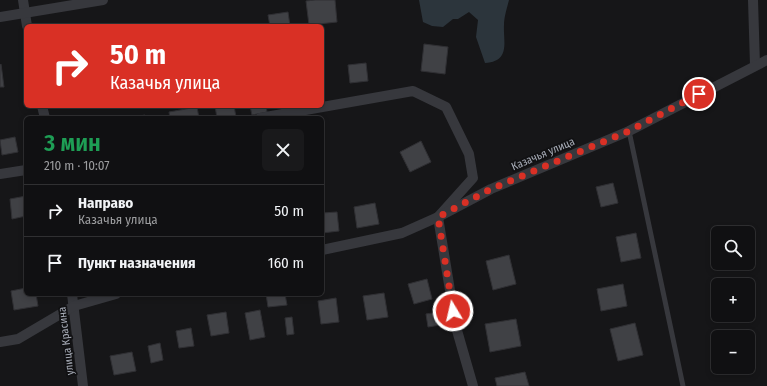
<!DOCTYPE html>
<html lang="ru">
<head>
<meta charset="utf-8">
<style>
	body { margin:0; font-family:"Fira Sans Condensed",sans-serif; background:#19191b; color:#f1f3f6; height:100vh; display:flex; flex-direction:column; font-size:15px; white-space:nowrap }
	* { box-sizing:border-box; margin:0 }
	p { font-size:13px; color:#9c9d9f }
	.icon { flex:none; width:22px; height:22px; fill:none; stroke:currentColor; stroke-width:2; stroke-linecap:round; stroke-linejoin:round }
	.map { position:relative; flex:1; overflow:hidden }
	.side { position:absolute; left:24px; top:116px; width:300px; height:180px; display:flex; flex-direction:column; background:#101012; border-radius:6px; box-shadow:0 2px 6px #0003,0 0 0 1px #303032 }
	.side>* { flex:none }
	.top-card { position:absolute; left:24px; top:24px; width:300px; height:84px; border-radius:6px; box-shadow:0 2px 6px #0003,0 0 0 1px #303032; background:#d93025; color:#fff; overflow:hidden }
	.tools { position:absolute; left:711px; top:226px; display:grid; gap:8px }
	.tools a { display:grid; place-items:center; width:44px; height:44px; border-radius:6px; background:#101012; box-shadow:0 2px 6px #0003,0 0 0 1px #303032; font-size:20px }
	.pin { position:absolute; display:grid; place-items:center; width:34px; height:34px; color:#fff; margin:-17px; border:2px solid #fff; border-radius:50%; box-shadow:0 1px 4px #0007 }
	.me { position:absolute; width:44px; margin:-22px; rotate:351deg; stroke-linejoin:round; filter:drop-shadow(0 0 3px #0008) }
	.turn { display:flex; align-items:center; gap:14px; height:84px; padding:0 20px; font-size:18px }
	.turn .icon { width:52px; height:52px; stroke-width:2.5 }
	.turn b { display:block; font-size:28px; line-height:34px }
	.round { display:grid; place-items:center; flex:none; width:42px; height:42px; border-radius:6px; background:#19191b }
	.headline { display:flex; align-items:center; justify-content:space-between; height:68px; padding:0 20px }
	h1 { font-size:24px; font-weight:600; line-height:30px; color:#1e9e55 }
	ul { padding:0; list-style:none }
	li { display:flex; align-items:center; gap:12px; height:52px; padding:0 20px; border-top:1px solid #303032 }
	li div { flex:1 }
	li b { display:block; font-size:15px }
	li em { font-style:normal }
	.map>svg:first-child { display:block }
	.water { fill:#2c353c }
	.building { fill:#404145; stroke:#303034 }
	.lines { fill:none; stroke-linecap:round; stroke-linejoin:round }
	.lane { stroke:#37383d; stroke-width:5 }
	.street { stroke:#37383d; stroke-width:10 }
	.route { stroke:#d93025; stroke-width:7; stroke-dasharray:0 12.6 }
	.labels { text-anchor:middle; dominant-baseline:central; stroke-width:3.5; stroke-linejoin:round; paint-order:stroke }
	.street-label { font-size:11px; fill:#a8adb8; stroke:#111113 }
</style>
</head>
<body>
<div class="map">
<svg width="767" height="386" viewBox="0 0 767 386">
	<rect width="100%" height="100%" fill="#161618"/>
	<path class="water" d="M 419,0 L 509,0 C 507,8 504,17 504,25 C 503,42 511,61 485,63 L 476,37 L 478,20 L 469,12 L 458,19 L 453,19 L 443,27 L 432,26 L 423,22 Z"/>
	<g class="building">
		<polygon points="315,0 335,0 337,22 309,25 306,1"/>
		<polygon points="288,12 290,26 270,26 268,15"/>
		<polygon points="424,44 448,47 445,74 421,71"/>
		<polygon points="366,63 368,81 350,83 348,65"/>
		<polygon points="1,64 4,87 0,87 0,65"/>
		<polygon points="215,106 234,106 236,117 217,118"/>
		<polygon points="250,106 266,106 267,112 252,115"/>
		<polygon points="197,107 199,118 170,118 169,112"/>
		<polygon points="145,115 146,118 128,118"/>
		<polygon points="15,137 18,152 2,155 0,140"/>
		<polygon points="421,141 431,162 410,172 400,152"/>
		<polygon points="613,183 618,203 601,207 596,187"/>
		<polygon points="26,196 26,216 12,219 10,199"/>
		<polygon points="375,203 379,224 357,228 354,207"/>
		<polygon points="337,212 339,231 322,233 322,213"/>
		<polygon points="636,233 641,258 621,262 616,237"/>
		<polygon points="509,255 516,284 493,290 486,261"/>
		<polygon points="427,279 432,299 414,304 408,284"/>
		<polygon points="623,284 627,306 601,311 597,289"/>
		<polygon points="26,288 26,294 36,294 38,306 14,310 11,291"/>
		<polygon points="384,293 388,317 367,320 363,296"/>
		<polygon points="266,294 285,294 287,305 268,307"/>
		<polygon points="336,298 339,322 321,324 318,301"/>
		<polygon points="260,310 265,337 250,340 245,313"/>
		<polygon points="226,312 229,333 211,336 207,315"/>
		<polygon points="438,312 440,325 428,327 426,314"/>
		<polygon points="292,317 294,334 287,335 285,318"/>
		<polygon points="516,319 521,346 490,352 485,324"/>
		<polygon points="635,323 643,355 618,361 610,329"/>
		<polygon points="191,328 194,346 179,348 176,331"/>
		<polygon points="160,343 163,360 151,363 148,346"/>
		<polygon points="132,352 136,371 114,375 110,356"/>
		<polygon points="525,372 529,386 497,386 495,378"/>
	</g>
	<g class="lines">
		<polyline class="lane" points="629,131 683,386"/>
		<g class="street">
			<polyline points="23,0 27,26"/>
			<polyline points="753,0 755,65"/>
			<polyline points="0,17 103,0"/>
			<polyline points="42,106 45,118"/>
			<polyline points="260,118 413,91 446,107 469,154 473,178 438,217 456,327 473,386"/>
			<polyline points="0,174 26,170"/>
			<polyline points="322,250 402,233 438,217 491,189 629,131 767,60"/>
			<polyline points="72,294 83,386"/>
			<polyline points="0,342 18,339 74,306 116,294"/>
		</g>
	</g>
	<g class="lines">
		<polyline class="route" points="453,311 438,217 491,189 629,131 699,94"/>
	</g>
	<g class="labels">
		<g class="street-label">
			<text transform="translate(543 154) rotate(-23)">Казачья улица</text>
			<text transform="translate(66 341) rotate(-97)">улица Красина</text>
		</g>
	</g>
</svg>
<div class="tools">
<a><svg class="icon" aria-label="search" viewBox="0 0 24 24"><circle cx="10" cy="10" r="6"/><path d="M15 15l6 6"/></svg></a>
<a>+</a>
<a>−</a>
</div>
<div class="pin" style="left:699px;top:94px;background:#d93025"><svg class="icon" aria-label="arrive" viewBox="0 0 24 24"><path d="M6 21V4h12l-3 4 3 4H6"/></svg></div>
<svg class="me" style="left:453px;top:311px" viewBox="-20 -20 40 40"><circle r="17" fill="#d93025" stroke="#fff" stroke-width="3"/><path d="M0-11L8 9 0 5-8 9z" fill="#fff"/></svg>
<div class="top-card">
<div class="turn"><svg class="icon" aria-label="right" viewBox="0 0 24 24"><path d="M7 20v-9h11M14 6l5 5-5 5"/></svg><div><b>50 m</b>Казачья улица</div></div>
</div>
<section class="side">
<div class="headline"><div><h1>3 мин</h1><p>210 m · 10:07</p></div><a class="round"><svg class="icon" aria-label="close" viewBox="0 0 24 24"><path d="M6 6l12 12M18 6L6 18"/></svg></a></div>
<ul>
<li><svg class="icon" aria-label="right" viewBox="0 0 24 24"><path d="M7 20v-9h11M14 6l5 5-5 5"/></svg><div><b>Направо</b><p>Казачья улица</p></div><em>50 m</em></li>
<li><svg class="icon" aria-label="arrive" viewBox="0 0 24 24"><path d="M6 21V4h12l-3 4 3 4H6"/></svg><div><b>Пункт назначения</b></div><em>160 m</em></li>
</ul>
</section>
</div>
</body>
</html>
